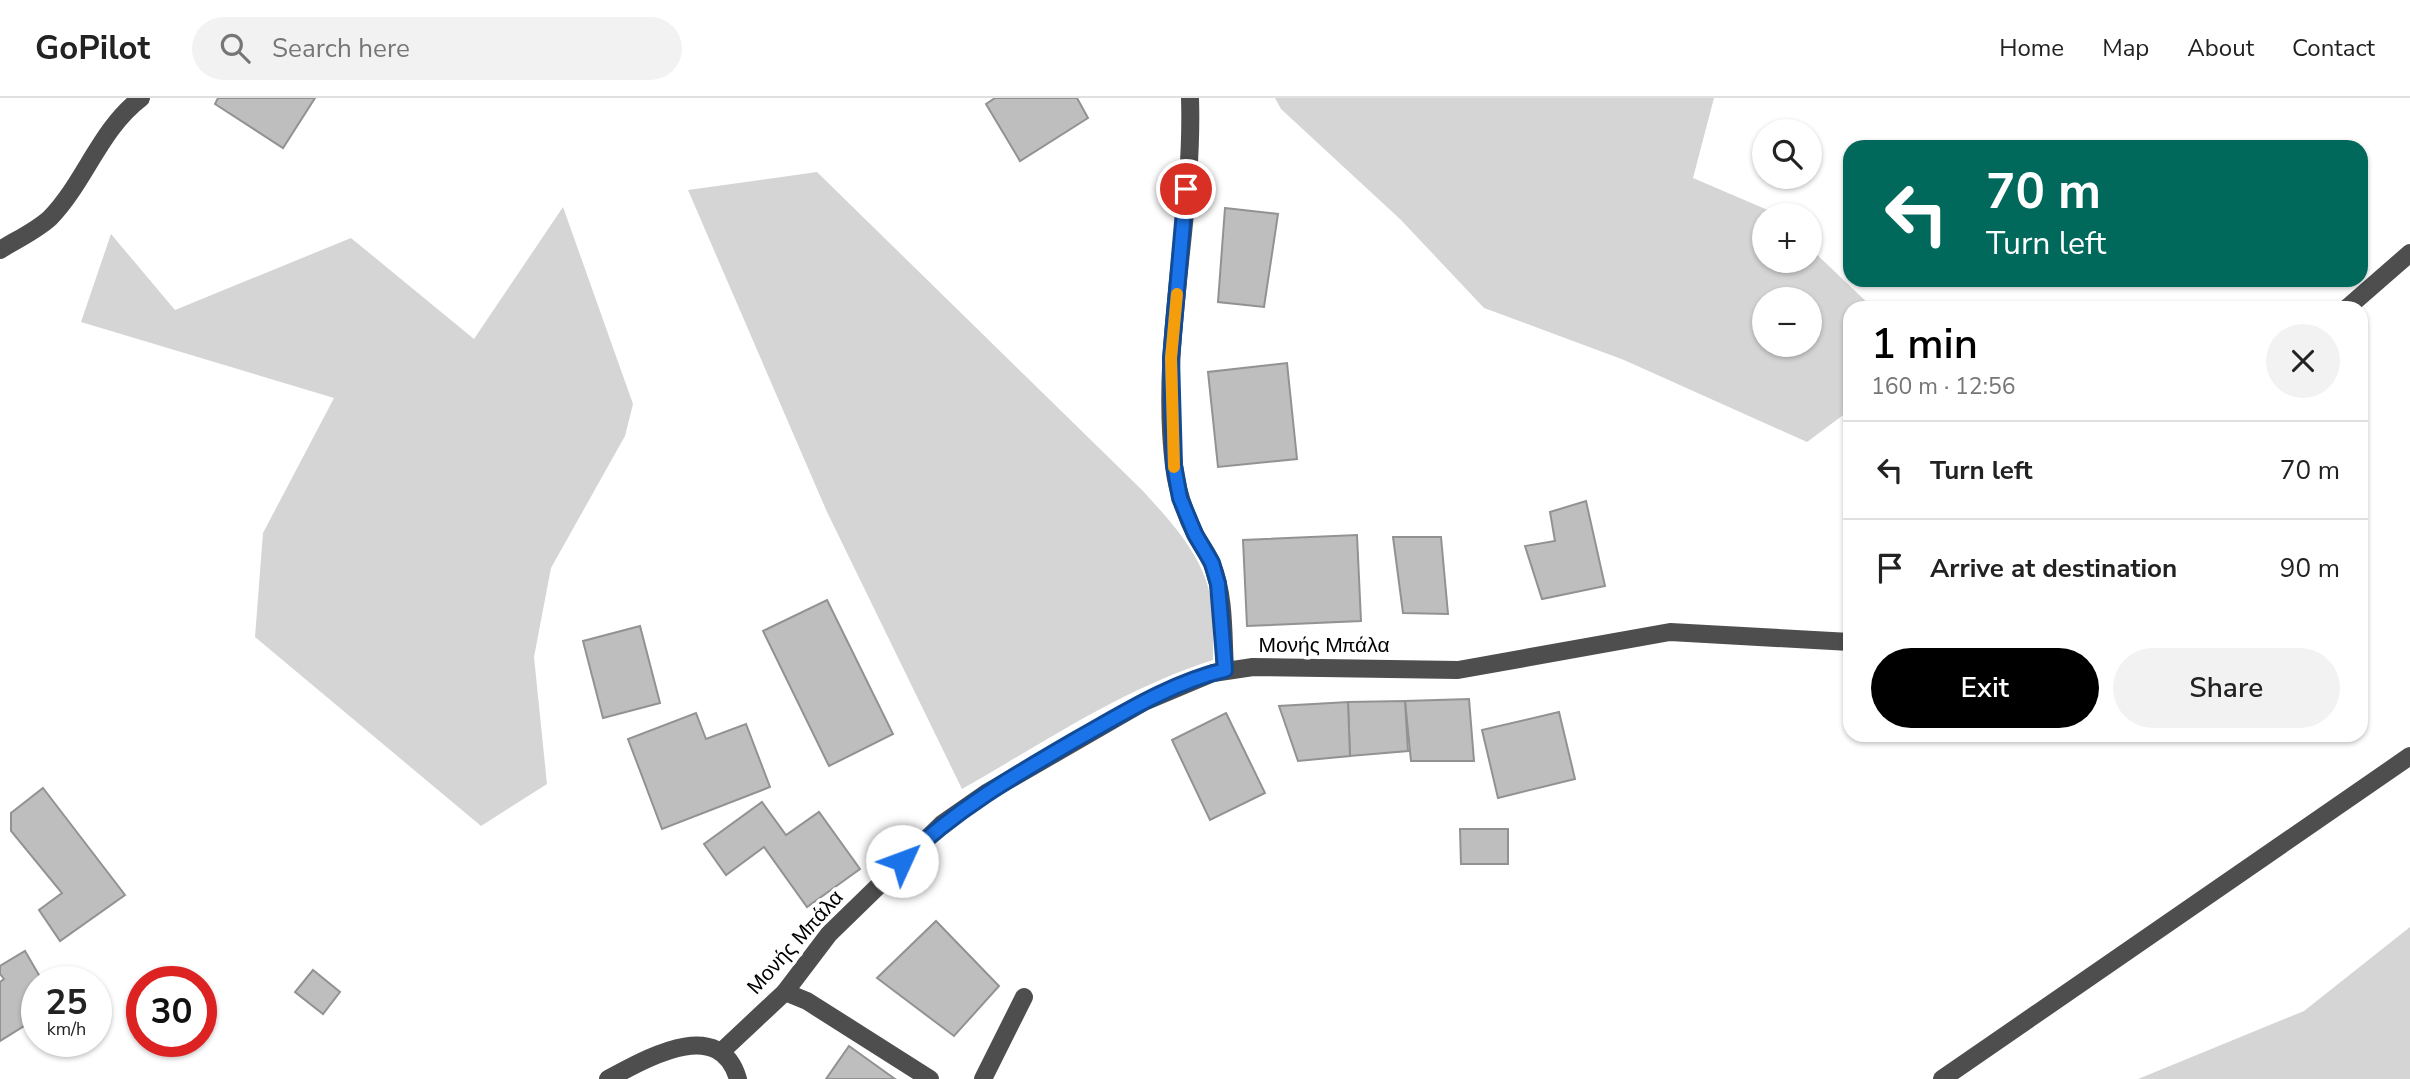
<!DOCTYPE html>
<html lang="en">
<head>
<meta charset="utf-8">
<style>
	body { margin:0; font-family:"Nunito Sans",sans-serif; background:#f2f2f2; color:#222; height:100vh; display:flex; flex-direction:column; font-size:26px; white-space:nowrap }
	* { box-sizing:border-box; margin:0 }
	p { font-size:23px; color:#767676 }
	.icon { flex:none; width:38px; height:38px; fill:none; stroke:currentColor; stroke-width:2; stroke-linecap:round; stroke-linejoin:round }
	.map { position:relative; flex:1; overflow:hidden }
	.panel { position:absolute; left:1843px; top:203px; width:525px; height:441px; display:flex; flex-direction:column; background:#fff; border-radius:21px; box-shadow:0 2px 5px #0004 }
	.panel>* { flex:none }
	.top-card { position:absolute; left:1843px; top:42px; width:525px; height:147px; border-radius:21px; box-shadow:0 2px 5px #0004; background:#00695c; color:#fff; overflow:hidden }
	.fabs { position:absolute; left:1752px; top:21px; display:grid; gap:14px }
	.fabs a { display:grid; place-items:center; width:70px; height:70px; border-radius:50%; background:#fff; box-shadow:0 2px 5px #0004; font-size:35px }
	.speed { position:absolute; left:21px; top:868px; display:flex; gap:14px; font-size:35px; font-weight:700; text-align:center }
	.speed>* { display:grid; place-content:center; width:91px; height:91px; border-radius:50%; background:#fff; box-shadow:0 2px 5px #0004; line-height:1 }
	.speed small { font-size:18px; font-weight:400 }
	.speed .limit { border:10px solid #d22; background:#fff; color:#111 }
	.pin { position:absolute; display:grid; place-items:center; width:60px; height:60px; color:#fff; margin:-30px; border:4px solid #fff; border-radius:50%; box-shadow:0 2px 7px #0007 }
	.me { position:absolute; width:77px; margin:-38px; rotate:47deg; stroke-linejoin:round; filter:drop-shadow(0 0 5px #0008) }
	.turn { display:flex; align-items:center; gap:24px; height:147px; padding:0 28px; font-size:32px }
	.turn .icon { width:91px; height:91px; stroke-width:2.5 }
	.turn b { display:block; font-size:49px; line-height:60px }
	.round { display:grid; place-items:center; flex:none; width:74px; height:74px; border-radius:37px; background:#f2f2f2 }
	.head { display:flex; align-items:center; justify-content:space-between; height:119px; padding:0 28px }
	h1 { font-size:42px; font-weight:600; line-height:52px; color:#000 }
	.action { display:flex; gap:14px; margin-top:auto; padding:14px 28px }
	.action a { flex:1; height:80px; border-radius:42px; background:#000; color:#fff; font-size:28px; font-weight:600; line-height:80px; text-align:center }
	.action a+a { background:#f2f2f2; color:#222 }
	ul { padding:0; list-style:none }
	li { display:flex; align-items:center; gap:21px; height:98px; padding:0 28px; border-top:2px solid #e0e0e0 }
	li div { flex:1 }
	li b { display:block; font-size:26px }
	li em { font-style:normal }
	header { display:flex; align-items:center; gap:42px; box-sizing:border-box; height:98px; padding:0 35px; background:#fff; border-bottom:2px solid #e0e0e0 }
	header strong { font-size:33px }
	nav { display:flex; gap:38px; margin-inline-start:auto; font-size:24px }
	.search { width:490px; height:63px; background:#f2f2f2; display:flex; align-items:center; gap:18px; box-sizing:border-box; padding:0 24px; border-radius:38px; color:#767676; font-size:26px }
	.map>svg:first-child { display:block }
	.green { fill:#d5d5d5; fill-rule:evenodd }
	.building { fill:#bebebe; stroke:#929292; stroke-width:2 }
	.lines { fill:none; stroke-linecap:round; stroke-linejoin:round }
	.minor { stroke:#4e4e4e; stroke-width:18 }
	.route-casing { stroke:#114b97; stroke-width:18 }
	.route { stroke:#1a73e8; stroke-width:12 }
	.slow { stroke:#f59e0b; stroke-width:12 }
	.labels { text-anchor:middle; dominant-baseline:central; stroke-width:7; stroke-linejoin:round; paint-order:stroke }
	.street-label { font-size:21px; fill:#000; stroke:#fff }
</style>
</head>
<body>
<header>
<strong>GoPilot</strong>
<div class="search"><svg class="icon" aria-label="search" viewBox="0 0 24 24"><circle cx="10" cy="10" r="6"/><path d="M15 15l6 6"/></svg>Search here</div>
<nav><a>Home</a><a>Map</a><a>About</a><a>Contact</a></nav>
</header>
<div class="map">
<svg width="2410" height="981" viewBox="0 0 2410 981">
	<rect width="100%" height="100%" fill="#fff"/>
	<g class="green">
		<path d="M 1275,0 L 1714,0 L 1693,80 L 1770,113 L 1775,117 L 1764,117 L 1764,163 L 1810,163 L 1810,150 L 1873,210 L 1850,210 L 1850,312 L 1807,344 L 1624,262 L 1484,210 L 1401,122 L 1281,11 ZM 1810,201 L 1810,247 L 1764,247 L 1764,201 Z"/>
		<path d="M 817,74 L 1143,393 C 1171,424 1204,458 1211,502 C 1214,521 1213,542 1213,562 C 1124,590 1043,645 962,691 L 827,414 L 688,92 Z"/>
		<polygon points="563,109 633,306 625,338 551,470 534,559 547,686 481,728 255,539 263,435 334,300 81,224 111,136 175,212 351,140 474,241"/>
		<polygon points="2410,829 2410,981 2138,981 2304,913"/>
	</g>
	<g class="building">
		<polygon points="218,0 315,0 283,50 215,6"/>
		<polygon points="995,0 1077,0 1088,20 1020,63 986,6"/>
		<polygon points="1225,110 1278,116 1264,209 1218,204"/>
		<polygon points="1287,265 1297,361 1218,369 1208,274"/>
		<polygon points="1586,403 1605,488 1542,501 1525,448 1555,443 1550,414"/>
		<polygon points="1357,437 1361,523 1247,528 1243,442"/>
		<polygon points="1393,439 1441,439 1448,516 1403,515"/>
		<polygon points="827,502 893,636 829,668 763,533"/>
		<polygon points="640,528 660,605 603,620 583,543"/>
		<polygon points="1469,601 1474,663 1411,663 1405,603"/>
		<polygon points="1405,603 1408,653 1350,658 1348,604"/>
		<polygon points="1348,604 1350,658 1298,663 1279,608"/>
		<polygon points="1559,614 1575,681 1498,700 1482,632"/>
		<polygon points="696,615 706,641 746,626 770,689 662,731 628,641"/>
		<polygon points="1226,615 1265,695 1210,722 1172,642"/>
		<polygon points="43,690 125,797 60,843 39,812 62,795 11,733 11,715"/>
		<polygon points="762,704 786,737 819,714 860,771 807,809 764,749 726,777 704,746"/>
		<polygon points="1460,731 1508,731 1508,766 1461,766"/>
		<polygon points="936,823 999,888 954,938 877,880"/>
		<polygon points="25,853 43,884 37,884 37,920 0,943 0,884 4,881 0,876 0,868"/>
		<polygon points="313,872 340,894 323,916 295,894"/>
		<polygon points="849,948 895,981 826,981"/>
	</g>
	<g class="lines">
		<g class="minor">
			<path d="M 1190,0 C 1194,123 1159,245 1174,368 C 1177,393 1185,416 1196,438 C 1201,447 1208,456 1212,466 C 1225,498 1223,538 1225,572"/>
			<path d="M 0,152 C 16,142 36,133 50,120 C 85,84 100,31 141,0"/>
			<polyline points="2347,210 2410,155"/>
			<polyline points="785,894 807,903 930,981"/>
			<polyline points="722,953 785,894 829,836 942,726 988,694 1144,604 1213,575 1253,569 1458,572 1670,534 1850,544"/>
			<path d="M 608,981 C 646,961 719,917 738,981"/>
			<polyline points="983,981 1024,899"/>
			<polyline points="1942,981 2410,658"/>
		</g>
	</g>
	<g class="lines">
		<defs>
			<path id="route" d="M 902,763 C 956,711 1015,677 1079,640 C 1125,614 1173,584 1225,572 L 1218,486 L 1212,465 L 1195,436 L 1180,400 L 1174,367 L 1171,260 L 1186,91"/>
		</defs>
		<use href="#route" class="route-casing"/>
		<use href="#route" class="route"/>
		<polyline class="slow" points="1174,369 1171,260 1177,196"/>
	</g>
	<g class="labels">
		<g class="street-label">
			<text x="1324" y="547">Μονής Μπάλα</text>
			<text transform="translate(795 844) rotate(-48)">Μονής Μπάλα</text>
		</g>
	</g>
</svg>
<div class="fabs">
<a><svg class="icon" aria-label="search" viewBox="0 0 24 24"><circle cx="10" cy="10" r="6"/><path d="M15 15l6 6"/></svg></a>
<a>+</a>
<a>−</a>
</div>
<div class="speed"><div>25<small>km/h</small></div><div class="limit">30</div></div>
<div class="pin" style="left:1186px;top:91px;background:#d93025"><svg class="icon" aria-label="arrive" viewBox="0 0 24 24"><path d="M6 21V4h12l-3 4 3 4H6"/></svg></div>
<svg class="me" style="left:902px;top:763px" viewBox="-20 -20 40 40"><circle r="19" fill="#fff"/><path d="M0-13L10 11 0 6-10 11z" fill="#1a73e8"/></svg>
<div class="top-card">
<div class="turn"><svg class="icon" aria-label="left" viewBox="0 0 24 24"><path d="M17 20v-9H6M10 6l-5 5 5 5"/></svg><div><b>70 m</b>Turn left</div></div>
</div>
<section class="panel">
<div class="head"><div><h1>1 min</h1><p>160 m · 12:56</p></div><a class="round"><svg class="icon" aria-label="close" viewBox="0 0 24 24"><path d="M6 6l12 12M18 6L6 18"/></svg></a></div>
<ul>
<li><svg class="icon" aria-label="left" viewBox="0 0 24 24"><path d="M17 20v-9H6M10 6l-5 5 5 5"/></svg><div><b>Turn left</b></div><em>70 m</em></li>
<li><svg class="icon" aria-label="arrive" viewBox="0 0 24 24"><path d="M6 21V4h12l-3 4 3 4H6"/></svg><div><b>Arrive at destination</b></div><em>90 m</em></li>
</ul>
<div class="action"><a>Exit</a><a>Share</a></div>
</section>
</div>
</body>
</html>
